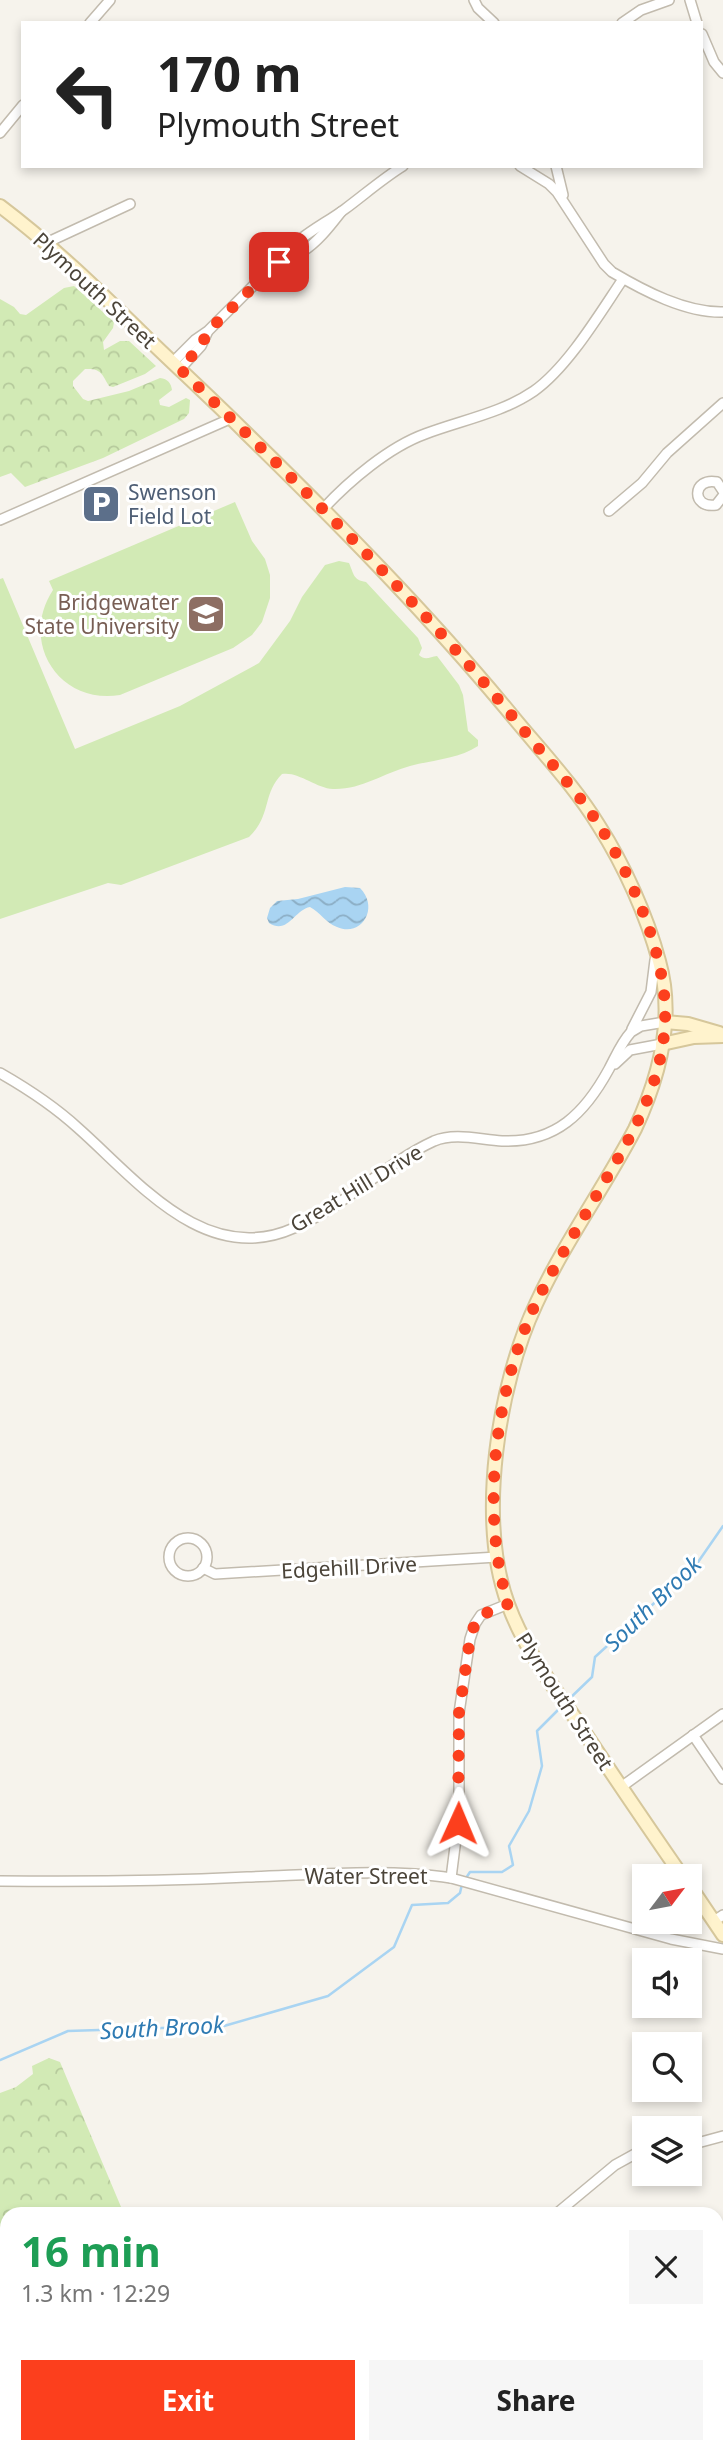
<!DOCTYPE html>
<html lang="en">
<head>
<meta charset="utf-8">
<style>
	body { margin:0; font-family:"Noto Sans",sans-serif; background:#f6f6f6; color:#222; height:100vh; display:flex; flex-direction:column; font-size:26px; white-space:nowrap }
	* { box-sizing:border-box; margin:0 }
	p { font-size:23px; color:#767676 }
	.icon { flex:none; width:38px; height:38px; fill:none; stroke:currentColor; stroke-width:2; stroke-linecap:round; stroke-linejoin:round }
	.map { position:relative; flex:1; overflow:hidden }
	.side { position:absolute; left:0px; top:2207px; width:724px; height:247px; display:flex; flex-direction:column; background:#fff; border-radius:21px 21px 0 0; box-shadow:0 4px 10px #0003 }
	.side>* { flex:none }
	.hud { position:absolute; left:21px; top:21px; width:682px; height:147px; border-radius:0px; box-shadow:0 4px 10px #0003; background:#fff; color:#222; overflow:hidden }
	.needle { width:46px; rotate:58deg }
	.fabs { position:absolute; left:632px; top:1864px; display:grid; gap:14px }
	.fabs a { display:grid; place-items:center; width:70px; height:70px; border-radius:0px; background:#fff; box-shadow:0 4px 10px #0003; font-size:35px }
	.pin { position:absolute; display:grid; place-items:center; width:60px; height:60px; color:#fff; margin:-30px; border-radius:14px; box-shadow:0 4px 10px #0006 }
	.me { position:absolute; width:77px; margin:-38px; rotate:1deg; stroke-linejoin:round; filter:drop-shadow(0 0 5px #0008) }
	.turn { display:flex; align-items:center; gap:24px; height:147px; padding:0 21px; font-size:32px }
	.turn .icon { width:91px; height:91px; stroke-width:2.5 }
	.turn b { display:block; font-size:49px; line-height:60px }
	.round { display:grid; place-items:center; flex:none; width:74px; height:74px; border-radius:0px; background:#f6f6f6 }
	.overview { display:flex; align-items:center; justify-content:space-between; height:119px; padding:0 21px }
	h1 { font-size:42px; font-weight:700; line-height:52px; color:#1e9e55 }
	.cta { display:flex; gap:14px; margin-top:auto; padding:14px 21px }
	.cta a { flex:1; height:80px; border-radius:0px; background:#fc3f1d; color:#fff; font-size:28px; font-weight:700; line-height:80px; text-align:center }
	.cta a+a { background:#f6f6f6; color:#222 }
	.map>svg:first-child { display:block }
	.forest { fill:url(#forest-crowns) }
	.green { fill:#d2eab5 }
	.water { fill:url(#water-waves) }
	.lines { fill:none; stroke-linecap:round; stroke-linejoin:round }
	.stream { stroke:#a9d4f2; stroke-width:2.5 }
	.street-casing { stroke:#c2bbae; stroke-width:12 }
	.secondary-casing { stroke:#d6c79b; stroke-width:16 }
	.street { stroke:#fff; stroke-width:9 }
	.secondary { stroke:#fff3cd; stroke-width:12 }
	.route { stroke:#fc3f1d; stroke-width:12; stroke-dasharray:0 21.6 }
	.labels { text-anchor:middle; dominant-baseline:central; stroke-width:6; stroke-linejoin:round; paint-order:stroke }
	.street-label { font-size:21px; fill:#4b4439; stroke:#fff }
	.service-label { font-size:21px; fill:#4e5e75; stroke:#fff; text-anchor:start }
	.education-label { font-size:21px; fill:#785e54; stroke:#fff; text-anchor:end }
	.water-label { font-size:23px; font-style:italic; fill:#2e7ab2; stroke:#fff }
</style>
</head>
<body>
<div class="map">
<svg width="723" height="2453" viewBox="0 0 723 2453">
	<defs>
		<pattern id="forest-crowns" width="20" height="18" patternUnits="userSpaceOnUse" patternTransform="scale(1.75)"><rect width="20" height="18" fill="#d2eab5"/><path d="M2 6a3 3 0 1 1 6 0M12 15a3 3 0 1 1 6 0" fill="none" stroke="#b6ca9c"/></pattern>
		<pattern id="water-waves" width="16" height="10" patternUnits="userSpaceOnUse" patternTransform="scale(1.75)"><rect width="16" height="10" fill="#a9d4f2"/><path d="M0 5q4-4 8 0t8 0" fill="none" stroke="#8caec5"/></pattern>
	</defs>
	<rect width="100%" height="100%" fill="#f6f3ec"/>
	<g class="forest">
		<path d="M 74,286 L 114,322 L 113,328 L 103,342 L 104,350 L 120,341 L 129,341 L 156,366 L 145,374 L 113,387 L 109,386 C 102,374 101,368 85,369 L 73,381 L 73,386 L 83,399 L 88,401 L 129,391 L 160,378 C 168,379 171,383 172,390 L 159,400 L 160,405 L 169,407 L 186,398 L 190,400 L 189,413 L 184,419 L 103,458 L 25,487 L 11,473 L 0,477 L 0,299 L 14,307 L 20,314 L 26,315 L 64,288 Z"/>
		<polygon points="49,2058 60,2062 124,2214 7,2214 7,2404 0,2411 0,2093 16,2087 33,2074 32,2066"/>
	</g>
	<g class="green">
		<path d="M 235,502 L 252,541 L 265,559 L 270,575 L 270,598 L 262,622 L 252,635 L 233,648 L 120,695 C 59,705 19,642 53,590 L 49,581 Z"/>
		<path d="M 339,561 L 349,563 C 354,574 353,580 366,582 L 418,638 L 422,648 L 419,655 C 425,661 430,657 437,656 L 459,685 L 463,695 L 468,731 L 478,740 L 478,746 C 459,759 432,760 410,766 C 384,773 361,790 333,789 C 316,788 298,771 282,774 C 262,794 272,815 249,837 L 121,885 L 108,883 L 0,919 L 0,579 L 3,578 L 75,749 L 180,706 L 259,663 L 290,621 L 302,597 L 325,565 Z"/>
	</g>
	<path class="water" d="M 345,887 L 360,888 C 380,908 361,938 337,927 C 326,923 320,912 310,907 C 294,910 288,935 269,923 L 267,918 L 270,908 L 277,901 L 298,899 Z"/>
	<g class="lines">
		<g class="stream">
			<polyline points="567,1701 592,1677 595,1657 696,1565 723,1526"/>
			<polyline points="0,2060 68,2031 224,2026 328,1996 394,1947 412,1905 448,1903 460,1893 462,1884 470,1872 502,1872 513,1865 509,1846 529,1811 542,1766 537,1731 562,1706"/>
		</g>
		<defs>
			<g id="street">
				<polyline points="474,0 478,8 494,23"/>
				<polyline points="690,0 697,23"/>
				<polyline points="90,23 110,0"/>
				<polyline points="622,23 641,10 669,0"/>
				<polyline points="702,34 714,62 723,73"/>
				<polyline points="0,133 23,105"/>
				<path d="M 520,166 L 549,184 L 557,192 L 604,264 L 612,272 C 644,291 686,313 723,312"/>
				<polyline points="556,166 563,195"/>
				<polyline points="46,243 130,204"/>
				<path d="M 280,261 C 297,236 322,226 345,209 C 364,195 382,179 403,166"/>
				<path d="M 173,362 L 195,340 L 208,331 L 268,271 C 279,262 291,259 302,252 C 318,242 330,226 341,212"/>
				<polyline points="180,369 201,346 207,333"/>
				<path d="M 723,491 L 717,482 C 692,477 691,509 716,505 L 723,496"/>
				<path d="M 323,509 C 349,481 389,447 425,434 C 462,420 502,413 534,391 C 568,367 600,313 623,279"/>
				<polyline points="609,511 642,483 667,453 723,403"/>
				<polyline points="0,520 232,418"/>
				<polyline points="632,1029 651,992 655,960"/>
				<polyline points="615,1064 630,1050 662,1044"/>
				<path d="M 0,1073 C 28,1089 54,1106 78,1128 C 137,1180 205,1268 294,1228 C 345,1206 384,1164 434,1141 C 455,1132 481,1140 502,1141 C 556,1143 585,1113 609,1069 C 616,1056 621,1043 631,1032 L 641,1026 L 665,1022"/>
				<circle cx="188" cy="1557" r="19"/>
				<polyline points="203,1568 215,1574 497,1557"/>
				<polyline points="693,1735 723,1779"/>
				<polyline points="621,1787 723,1714"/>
				<polyline points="451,1878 459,1815 459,1713 470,1639 475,1624 481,1615 508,1604"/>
				<path d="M 0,1881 C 82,1882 165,1881 247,1877 C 311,1875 388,1868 451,1878 L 671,1939 L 723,1949"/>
				<polyline points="714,1921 723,1915"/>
				<polyline points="690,2145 723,2136"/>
				<polyline points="556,2214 615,2165 644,2149"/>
				<polyline points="545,2446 549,2453"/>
			</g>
			<g id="secondary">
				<path d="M 0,206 C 53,246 99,291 146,337 C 179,369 213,400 245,432 C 339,524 431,617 514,718 C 543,753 575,787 599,826 C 624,865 647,916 659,961 C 675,1017 659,1078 635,1129 C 604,1188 564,1243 536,1304 C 498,1385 477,1519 508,1604 C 523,1646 550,1682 575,1718 C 610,1771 646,1824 682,1876"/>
				<polyline points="665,1022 688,1024 719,1033"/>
				<polyline points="662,1044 694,1037 723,1036"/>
				<polyline points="690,1886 723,1935"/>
			</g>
		</defs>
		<use href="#street" class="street-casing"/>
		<use href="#secondary" class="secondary-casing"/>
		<use href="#street" class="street"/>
		<use href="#secondary" class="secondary"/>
	</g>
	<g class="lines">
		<path class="route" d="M 279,262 L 208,331 L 201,346 L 180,369 C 297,482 414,596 517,722 C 544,756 575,788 599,825 C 633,878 668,959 665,1022 C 662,1091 625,1146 592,1203 C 573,1236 552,1270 535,1305 C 495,1392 480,1511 508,1604 L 481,1615 L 475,1623 L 470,1639 L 459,1713 L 458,1823"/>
	</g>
	<defs>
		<symbol id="parking-square" viewBox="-11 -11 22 22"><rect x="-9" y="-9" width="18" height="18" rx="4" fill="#5c6f8a" stroke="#fff"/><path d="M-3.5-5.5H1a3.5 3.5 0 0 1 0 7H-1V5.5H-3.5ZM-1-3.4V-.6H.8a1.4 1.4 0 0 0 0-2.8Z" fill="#fff"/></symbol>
		<symbol id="university-square" viewBox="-11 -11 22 22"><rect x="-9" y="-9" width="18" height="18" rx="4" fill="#8d6e63" stroke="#fff"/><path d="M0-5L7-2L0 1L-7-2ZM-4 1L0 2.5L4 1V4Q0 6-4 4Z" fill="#fff"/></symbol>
	</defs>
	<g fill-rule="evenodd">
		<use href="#parking-square" x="79" y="482" width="44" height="44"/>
		<use href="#university-square" x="184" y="592" width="44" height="44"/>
	</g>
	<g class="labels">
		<g class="street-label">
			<text transform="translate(95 290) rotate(43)">Plymouth Street</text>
			<text transform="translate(356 1188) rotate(-31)">Great Hill Drive</text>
			<text transform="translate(349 1567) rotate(-3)">Edgehill Drive</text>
			<text transform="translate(565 1701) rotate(57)">Plymouth Street</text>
			<text x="366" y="1876">Water Street</text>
		</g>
		<g class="service-label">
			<text x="128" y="492">Swenson<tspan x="128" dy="24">Field Lot</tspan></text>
		</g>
		<g class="education-label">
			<text x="179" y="602">Bridgewater<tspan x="179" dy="24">State University</tspan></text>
		</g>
		<g class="water-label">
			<text transform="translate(652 1603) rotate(-44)">South Brook</text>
			<text transform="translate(162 2027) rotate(-3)">South Brook</text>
		</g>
	</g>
</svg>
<div class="fabs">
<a><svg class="needle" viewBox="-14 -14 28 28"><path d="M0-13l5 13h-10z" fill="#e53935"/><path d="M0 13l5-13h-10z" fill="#767676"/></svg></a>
<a><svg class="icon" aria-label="sound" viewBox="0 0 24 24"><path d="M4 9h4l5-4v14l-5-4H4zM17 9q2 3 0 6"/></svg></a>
<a><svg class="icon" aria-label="search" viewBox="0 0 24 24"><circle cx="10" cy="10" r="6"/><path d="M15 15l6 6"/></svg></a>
<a><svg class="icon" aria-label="layers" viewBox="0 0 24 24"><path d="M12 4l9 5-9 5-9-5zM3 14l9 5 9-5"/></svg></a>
</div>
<div class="pin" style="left:279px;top:262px;background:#d93025"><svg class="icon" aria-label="arrive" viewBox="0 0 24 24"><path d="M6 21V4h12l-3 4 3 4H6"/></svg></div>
<svg class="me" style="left:458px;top:1823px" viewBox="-20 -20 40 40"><path d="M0-17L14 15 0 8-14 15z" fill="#fc3f1d" stroke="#fff" stroke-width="4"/></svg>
<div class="hud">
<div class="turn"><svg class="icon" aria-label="left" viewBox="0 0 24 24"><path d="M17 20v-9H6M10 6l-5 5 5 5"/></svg><div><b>170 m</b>Plymouth Street</div></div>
</div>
<section class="side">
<div class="overview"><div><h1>16 min</h1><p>1.3 km · 12:29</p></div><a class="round"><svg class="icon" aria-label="close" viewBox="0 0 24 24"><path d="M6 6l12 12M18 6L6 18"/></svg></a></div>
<div class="cta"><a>Exit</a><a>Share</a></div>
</section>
</div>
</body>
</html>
